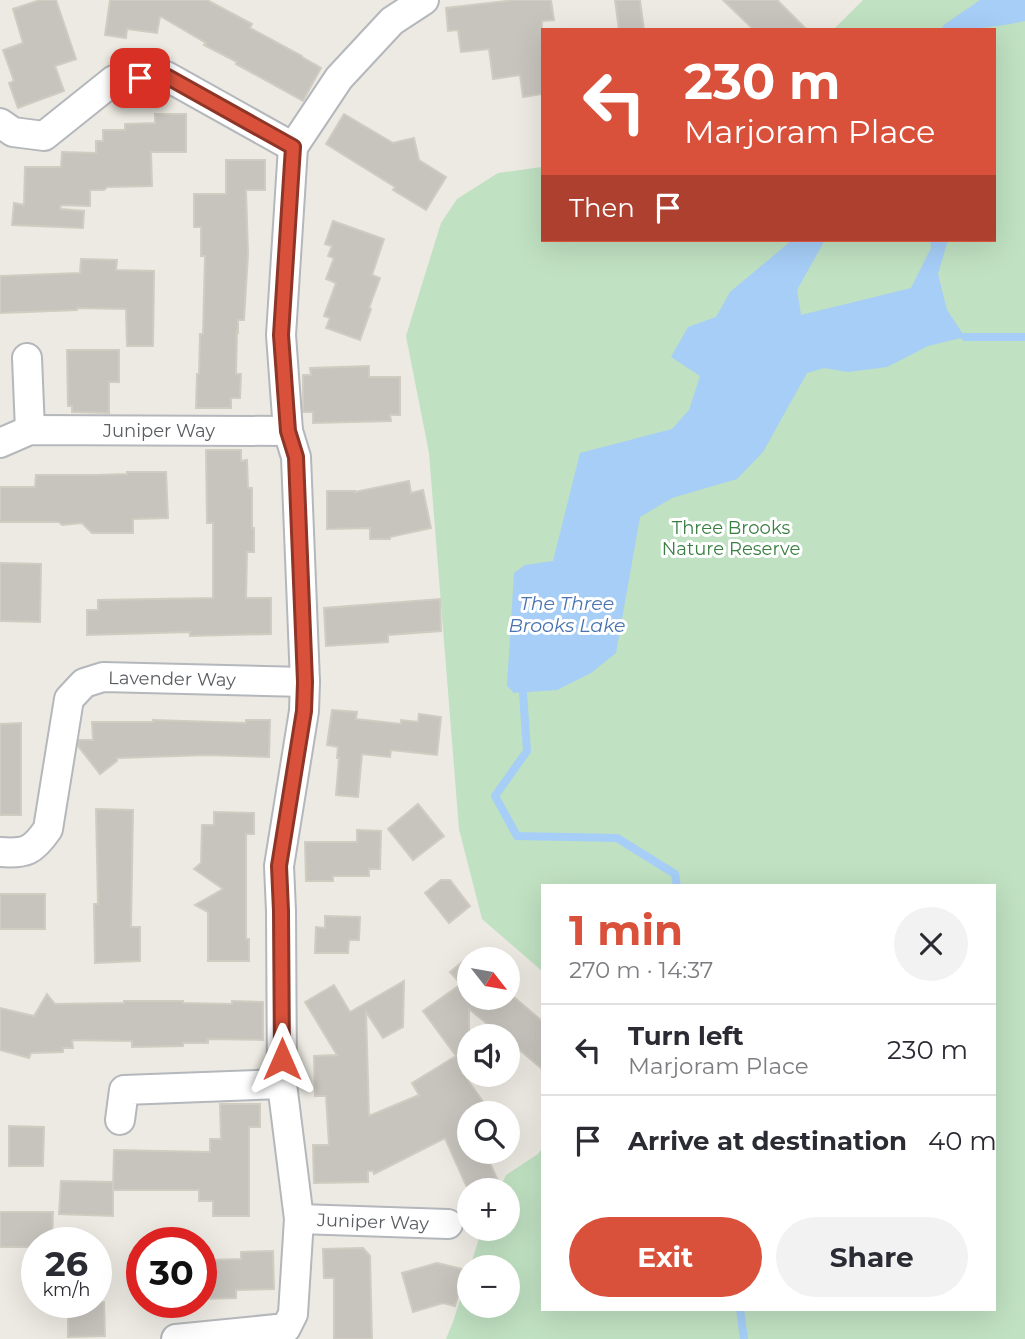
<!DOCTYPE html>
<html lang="en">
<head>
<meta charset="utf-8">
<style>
	body { margin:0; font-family:Montserrat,sans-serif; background:#f2f2f3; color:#2b2b33; height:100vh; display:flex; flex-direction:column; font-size:26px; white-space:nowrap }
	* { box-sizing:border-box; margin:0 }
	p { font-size:23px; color:#7c7c81 }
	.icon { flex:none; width:38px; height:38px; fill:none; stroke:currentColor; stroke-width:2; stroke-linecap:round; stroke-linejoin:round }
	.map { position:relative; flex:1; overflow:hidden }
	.details { position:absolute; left:541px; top:884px; width:455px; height:427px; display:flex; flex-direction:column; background:#fff; border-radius:0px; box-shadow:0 7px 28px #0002 }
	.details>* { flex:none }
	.hud { position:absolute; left:541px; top:28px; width:455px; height:214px; border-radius:0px; box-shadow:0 7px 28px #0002; background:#d9513a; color:#fff; overflow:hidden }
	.needle { width:46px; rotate:121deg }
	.tools { position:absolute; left:457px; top:947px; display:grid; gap:14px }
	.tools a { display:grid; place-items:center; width:63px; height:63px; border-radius:50%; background:#fff; box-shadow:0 7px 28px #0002; font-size:35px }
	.speed { position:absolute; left:21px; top:1227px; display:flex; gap:14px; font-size:35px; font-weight:700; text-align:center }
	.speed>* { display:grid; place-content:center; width:91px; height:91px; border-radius:50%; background:#fff; box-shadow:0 7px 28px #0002; line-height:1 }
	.speed small { font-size:18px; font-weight:400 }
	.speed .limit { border:10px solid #d22; background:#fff; color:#111 }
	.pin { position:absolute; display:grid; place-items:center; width:60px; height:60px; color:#fff; margin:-30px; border-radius:14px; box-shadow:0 4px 10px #0006 }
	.me { position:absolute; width:77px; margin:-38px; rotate:0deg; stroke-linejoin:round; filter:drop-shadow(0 0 5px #0008) }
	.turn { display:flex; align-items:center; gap:24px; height:147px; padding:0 28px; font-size:32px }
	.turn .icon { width:91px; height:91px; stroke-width:2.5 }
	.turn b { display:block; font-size:49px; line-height:60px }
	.then { display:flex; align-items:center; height:66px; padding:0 28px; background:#0003; gap:14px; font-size:26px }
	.round { display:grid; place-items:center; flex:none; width:74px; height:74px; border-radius:37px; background:#f2f2f3 }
	.head { display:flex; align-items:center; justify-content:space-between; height:119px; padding:0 28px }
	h1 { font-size:42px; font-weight:700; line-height:52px; color:#d9513a }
	.action { display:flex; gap:14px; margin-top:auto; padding:14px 28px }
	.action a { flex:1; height:80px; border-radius:42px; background:#d9513a; color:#fff; font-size:28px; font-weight:700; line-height:80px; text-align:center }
	.action a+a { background:#f2f2f3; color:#2b2b33 }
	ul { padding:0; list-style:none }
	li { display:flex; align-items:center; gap:21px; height:91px; padding:0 28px; border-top:2px solid #e1e1e2 }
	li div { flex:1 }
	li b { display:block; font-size:26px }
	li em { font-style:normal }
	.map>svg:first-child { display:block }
	.green { fill:#c0e1c2 }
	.water { fill:#a6cef7 }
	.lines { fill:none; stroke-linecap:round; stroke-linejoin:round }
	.stream { stroke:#a6cef7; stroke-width:8 }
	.building { fill:#c7c4be; stroke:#d0ccc1; stroke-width:2 }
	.street-casing { stroke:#b4b7bb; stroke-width:32 }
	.street { stroke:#fff; stroke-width:28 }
	.route-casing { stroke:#8d3526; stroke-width:18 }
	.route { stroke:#d9513a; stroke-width:12 }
	.labels { text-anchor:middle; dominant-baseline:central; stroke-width:6; stroke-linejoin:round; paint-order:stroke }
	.street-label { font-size:18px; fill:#5a5d61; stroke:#fff }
	.park-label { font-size:18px; fill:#3b7f43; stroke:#fff }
	.water-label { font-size:19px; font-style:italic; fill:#4974b0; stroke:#fff }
</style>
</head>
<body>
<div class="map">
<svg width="1025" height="1339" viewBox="0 0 1025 1339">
	<rect width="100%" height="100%" fill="#eceae2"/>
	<polygon class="green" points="863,0 1025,0 1025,1339 446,1339 453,1322 469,1271 469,1306 508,1306 508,1267 470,1267 482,1229 508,1228 508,1190 499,1190 506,1175 538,1154 542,1148 542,1309 994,1309 994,886 542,886 542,971 482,919 459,829 429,453 406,336 441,223 457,199 498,173 542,167 542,240 994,240 994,30 833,30"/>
	<g class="water">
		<path d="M 980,0 L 1025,0 L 1025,21 C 997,27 969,30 940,30 L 945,24 Z"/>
		<polygon points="792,240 825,240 797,290 801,315 911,288 931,248 930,240 948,240 938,274 947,310 965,337 928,346 887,367 848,372 824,368 807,373 763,452 737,479 672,498 640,517 616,653 591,673 557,690 514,693 507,686 514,573 525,565 553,561 580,453 672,429 689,410 700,376 671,357 688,327 716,317 730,292"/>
	</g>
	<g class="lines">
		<g class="stream">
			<polyline points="965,337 1025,337"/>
			<polyline points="523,693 527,751 495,796 517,836 617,838 675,874 677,886"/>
			<polyline points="740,1309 744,1339"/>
		</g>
	</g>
	<g class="building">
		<polygon points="40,0 56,0 76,59 55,66 64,91 18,108 9,83 14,81 3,50 23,43 13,9"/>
		<polygon points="110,0 207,0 252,24 250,28 302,56 302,57 321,68 303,101 236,64 237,62 204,45 206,43 160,16 157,33 127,29 126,38 105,35"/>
		<polygon points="515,0 551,0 554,20 542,21 542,94 523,97 520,75 493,79 489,49 461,52 458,30 448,31 446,8"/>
		<polygon points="615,0 640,0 644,30 619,30"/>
		<polygon points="723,0 777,0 807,30 754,30"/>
		<polygon points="155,114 186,114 186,152 151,152 152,186 107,187 104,190 90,190 90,206 61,205 60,209 84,211 83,228 12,225 14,203 24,205 25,167 61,167 62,152 96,153 96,141 103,141 103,130 125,130 125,124 155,123"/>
		<polygon points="344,114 393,143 414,138 419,160 446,177 426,210 393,190 395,187 326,144"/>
		<polygon points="226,160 265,160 265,190 246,190 248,254 244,320 238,320 238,332 237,331 236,374 241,374 240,398 231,398 231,408 196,408 197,374 199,374 200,334 203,334 205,256 201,256 201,227 194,227 194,194 226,194"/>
		<polygon points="333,221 384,239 372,275 380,278 369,308 371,309 360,340 326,328 330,318 324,316 336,283 326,279 334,258 328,256 332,246 325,244"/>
		<polygon points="81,259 117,260 116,270 154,271 153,346 127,346 126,309 77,308 77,310 0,313 0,276 80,273"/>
		<polygon points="67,350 119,350 119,382 109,382 109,413 72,412 72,406 68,406"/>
		<polygon points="369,366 369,377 400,377 400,415 390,415 391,421 313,423 313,412 303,412 303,375 311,375 310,368"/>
		<polygon points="206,450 241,450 241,461 247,460 248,488 252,488 252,528 254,528 254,552 247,552 246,598 271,598 271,634 190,636 190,632 87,635 87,610 98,610 98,600 213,598 213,523 207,523"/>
		<polygon points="127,472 166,472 168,518 133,519 133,533 92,533 82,523 62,525 59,522 0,522 0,487 35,487 36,475 96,475 127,474"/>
		<polygon points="409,481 411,493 423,490 431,528 390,537 390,539 370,539 370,528 327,529 327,491 355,491 355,492"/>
		<polygon points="0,563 41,564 40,622 0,621"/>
		<polygon points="440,599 441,631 388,635 388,642 326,646 324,608"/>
		<polygon points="332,710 357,712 356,719 401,724 401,720 418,722 419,714 441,717 437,755 391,750 390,757 362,754 358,797 336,795 339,758 337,758 338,747 327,745"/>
		<polygon points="153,720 246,723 246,720 270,720 269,757 207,755 117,758 117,761 100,774 78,746 79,740 93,740 92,722 153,722"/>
		<polygon points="21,723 21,815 0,815 0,724"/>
		<polygon points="418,804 444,836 413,860 388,829"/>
		<polygon points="96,809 133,810 131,927 140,927 140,961 95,963 94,904 98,904"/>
		<polygon points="214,812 254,813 254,834 246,834 246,939 249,939 249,961 208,961 208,912 195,905 223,889 194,869 201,863 202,825 214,825"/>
		<polygon points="357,830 381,831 380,869 369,869 369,876 333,876 333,881 306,881 305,842 357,842"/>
		<polygon points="441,880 450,880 470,906 449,923 425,893"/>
		<rect x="0" y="894" width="45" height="35"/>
		<polygon points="325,916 360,917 359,940 349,940 348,953 315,953 316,927 325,928"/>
		<polygon points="474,952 481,959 469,959 469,998 508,998 508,992 542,1021 542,1069 508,1040 508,1036 502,1036 469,1009 469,1077 467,1079 491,1113 474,1106 477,1112 469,1113 469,1152 485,1152 498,1181 478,1190 469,1190 469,1192 445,1138 374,1174 373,1171 368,1171 368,1182 314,1183 313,1145 329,1145 326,1096 315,1096 314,1056 337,1055 305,1002 334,985 350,1012 404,981 403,1027 383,1038 366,1012 369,1116 419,1095 412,1083 456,1056 423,1011 461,984 450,972"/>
		<polygon points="47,994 55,1004 124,1003 124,1001 183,1001 183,1003 232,1004 232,1001 263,1002 263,1040 208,1039 208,1043 183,1043 183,1046 132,1047 132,1041 72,1040 73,1048 63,1048 63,1052 31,1053 29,1058 0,1050 0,1008 34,1016"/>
		<polygon points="220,1104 260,1104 260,1127 249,1127 249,1216 213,1216 213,1201 199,1201 199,1190 113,1190 114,1150 210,1152 210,1139 221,1139"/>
		<polygon points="9,1126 44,1127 43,1166 9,1166"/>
		<polygon points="61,1181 113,1182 113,1216 59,1214"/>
		<polygon points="0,1212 53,1212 52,1242 37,1242 37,1247 0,1247"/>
		<polygon points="363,1248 370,1256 372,1339 334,1339 334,1278 324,1278 323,1249"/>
		<polygon points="273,1251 274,1289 236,1290 236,1298 201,1299 201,1265 213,1265 213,1260 241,1259 241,1252"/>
		<polygon points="437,1263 466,1270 455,1306 443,1303 413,1312 402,1273"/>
		<polygon points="68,1302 104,1302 105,1336 68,1337"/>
	</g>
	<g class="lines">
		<defs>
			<g id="street">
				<polyline points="0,123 13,132 44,136 114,80 166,76 293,147"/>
				<polyline points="27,358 30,430"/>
				<polyline points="0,443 30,430 288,431"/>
				<path d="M 0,852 C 26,854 33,851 48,829 L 69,699 L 84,683 L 103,677 L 305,682"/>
				<polyline points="120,1120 124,1090 282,1084"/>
				<polyline points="299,1219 448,1224"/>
				<polyline points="176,1339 286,1328 293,1314 299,1219 282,1084 281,911 279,866 304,711 305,682 296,457 288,431 281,335 293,147 339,78 392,21 424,0"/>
			</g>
		</defs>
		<use href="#street" class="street-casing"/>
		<use href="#street" class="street"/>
	</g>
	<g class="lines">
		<defs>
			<polyline id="route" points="140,78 166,76 293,147 281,335 288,431 296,457 305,682 304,711 279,866 281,911 282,1059"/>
		</defs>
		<use href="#route" class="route-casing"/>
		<use href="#route" class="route"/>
	</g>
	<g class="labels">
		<g class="street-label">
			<text x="159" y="431">Juniper Way</text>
			<text transform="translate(172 679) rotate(1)">Lavender Way</text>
			<text transform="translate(373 1222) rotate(2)">Juniper Way</text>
		</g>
		<g class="park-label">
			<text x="731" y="528">Three Brooks<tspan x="731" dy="21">Nature Reserve</tspan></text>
		</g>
		<g class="water-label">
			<text x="567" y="603">The Three<tspan x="567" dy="22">Brooks Lake</tspan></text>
		</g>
	</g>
</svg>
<div class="tools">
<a><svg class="needle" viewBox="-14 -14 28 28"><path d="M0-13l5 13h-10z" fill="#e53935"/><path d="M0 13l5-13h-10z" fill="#7c7c81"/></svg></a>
<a><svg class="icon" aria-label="sound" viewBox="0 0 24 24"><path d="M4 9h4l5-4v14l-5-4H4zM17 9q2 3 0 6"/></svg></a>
<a><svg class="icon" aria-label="search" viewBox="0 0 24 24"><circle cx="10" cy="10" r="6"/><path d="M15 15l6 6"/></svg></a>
<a>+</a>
<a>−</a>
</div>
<div class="speed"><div>26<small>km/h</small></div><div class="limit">30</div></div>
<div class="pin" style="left:140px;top:78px;background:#d93025"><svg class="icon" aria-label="arrive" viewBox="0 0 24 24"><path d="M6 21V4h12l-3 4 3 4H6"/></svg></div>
<svg class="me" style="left:282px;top:1059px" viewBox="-20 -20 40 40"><path d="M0-17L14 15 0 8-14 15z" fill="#d9513a" stroke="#fff" stroke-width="4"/></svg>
<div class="hud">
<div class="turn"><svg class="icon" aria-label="left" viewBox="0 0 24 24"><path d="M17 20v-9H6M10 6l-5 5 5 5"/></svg><div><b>230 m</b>Marjoram Place</div></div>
<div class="then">Then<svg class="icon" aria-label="arrive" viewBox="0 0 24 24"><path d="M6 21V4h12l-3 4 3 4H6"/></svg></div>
</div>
<section class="details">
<div class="head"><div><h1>1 min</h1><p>270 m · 14:37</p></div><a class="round"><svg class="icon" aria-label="close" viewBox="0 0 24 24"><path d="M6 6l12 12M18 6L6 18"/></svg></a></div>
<ul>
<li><svg class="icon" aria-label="left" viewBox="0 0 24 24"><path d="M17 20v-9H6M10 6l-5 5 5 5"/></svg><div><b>Turn left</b><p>Marjoram Place</p></div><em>230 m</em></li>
<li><svg class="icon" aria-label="arrive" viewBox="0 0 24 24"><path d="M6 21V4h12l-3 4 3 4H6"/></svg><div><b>Arrive at destination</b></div><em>40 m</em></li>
</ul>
<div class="action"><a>Exit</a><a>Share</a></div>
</section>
</div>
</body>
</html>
